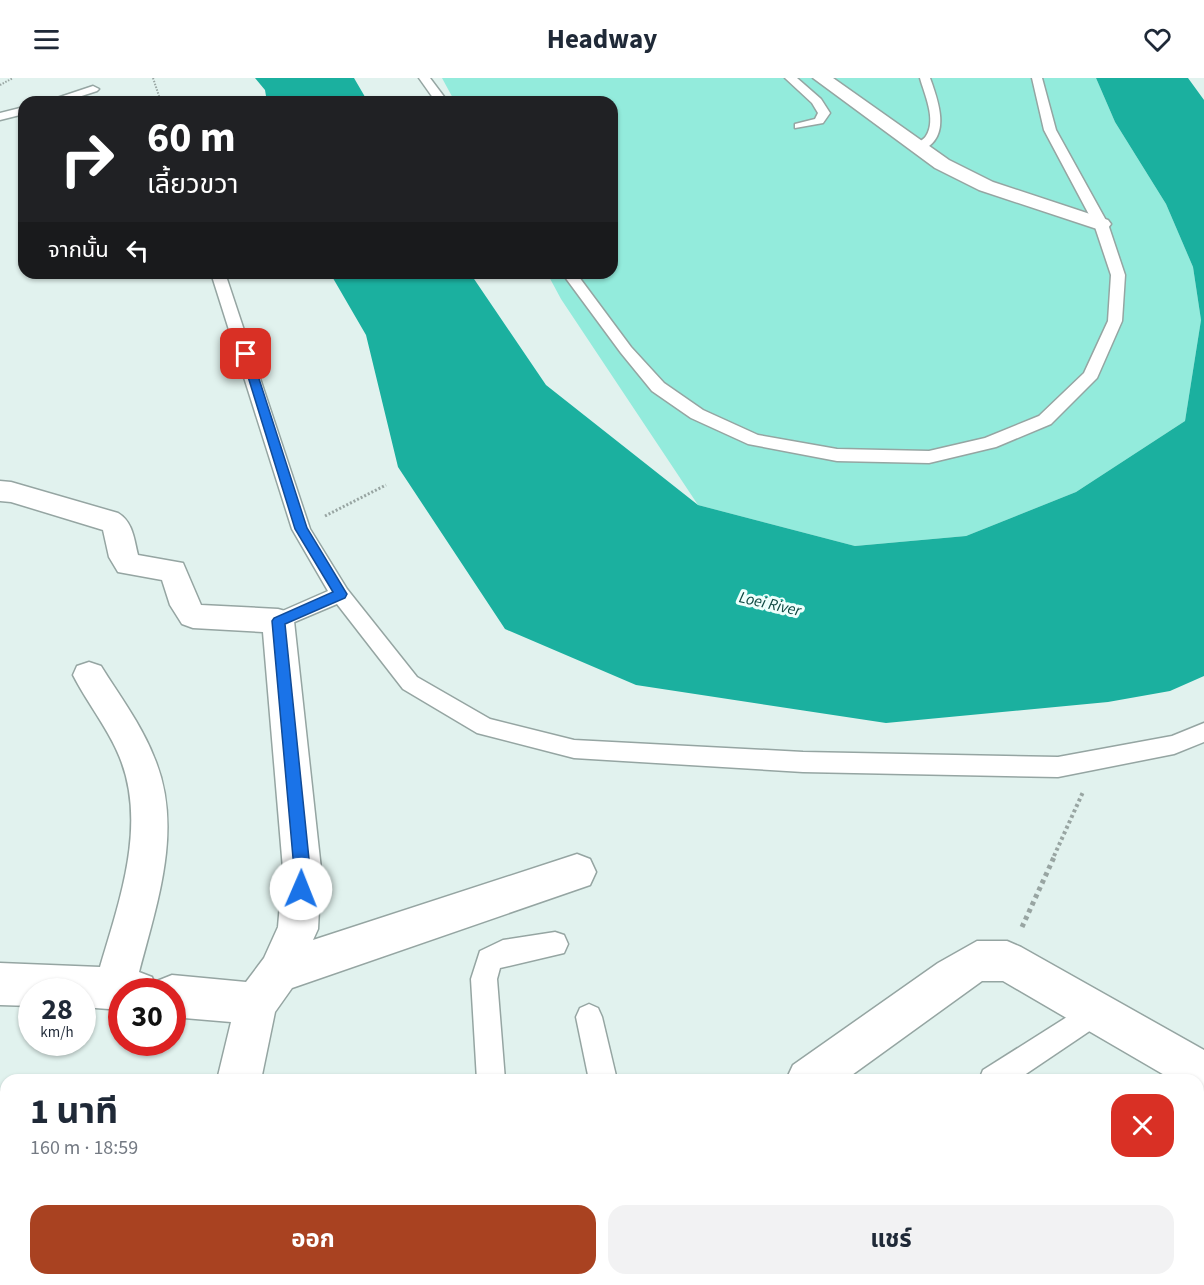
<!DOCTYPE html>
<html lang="th">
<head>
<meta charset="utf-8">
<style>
	body { margin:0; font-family:"Source Sans 3","Noto Sans Thai",sans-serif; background:#f2f2f3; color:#1f2937; height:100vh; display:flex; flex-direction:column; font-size:22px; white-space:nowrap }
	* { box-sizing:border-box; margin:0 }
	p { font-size:20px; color:#747a83 }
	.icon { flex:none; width:33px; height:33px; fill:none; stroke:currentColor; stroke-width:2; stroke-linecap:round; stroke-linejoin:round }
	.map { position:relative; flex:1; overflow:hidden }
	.sheet { position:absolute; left:0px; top:996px; width:1204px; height:212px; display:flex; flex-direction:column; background:#fff; border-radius:18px 18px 0 0; box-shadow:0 2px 4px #0004 }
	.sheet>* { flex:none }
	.banner { position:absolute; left:18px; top:18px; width:600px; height:183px; border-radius:18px; box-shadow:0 2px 4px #0004; background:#202124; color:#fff; overflow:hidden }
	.speed { position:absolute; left:18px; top:900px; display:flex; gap:12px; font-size:30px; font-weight:700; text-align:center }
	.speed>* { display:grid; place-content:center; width:78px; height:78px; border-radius:50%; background:#fff; box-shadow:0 2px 4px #0004; line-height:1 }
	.speed small { font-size:15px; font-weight:400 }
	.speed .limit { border:9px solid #d22; background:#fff; color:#111 }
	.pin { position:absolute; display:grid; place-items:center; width:51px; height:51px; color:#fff; margin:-26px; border-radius:12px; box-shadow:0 3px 9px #0006 }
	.me { position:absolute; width:66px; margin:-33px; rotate:1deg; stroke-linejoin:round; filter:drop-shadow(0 0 4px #0008) }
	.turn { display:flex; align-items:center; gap:21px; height:126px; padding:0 30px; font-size:27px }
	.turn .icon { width:78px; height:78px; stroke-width:2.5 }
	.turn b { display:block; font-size:42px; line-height:51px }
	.then { display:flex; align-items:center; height:57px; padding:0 30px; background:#0003; gap:12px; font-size:22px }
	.round { display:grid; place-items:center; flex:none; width:63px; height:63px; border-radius:18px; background:#f2f2f3 }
	.head { display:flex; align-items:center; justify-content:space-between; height:102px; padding:0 30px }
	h1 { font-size:36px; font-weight:700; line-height:45px }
	.cta { display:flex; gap:12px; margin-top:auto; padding:12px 30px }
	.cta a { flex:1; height:69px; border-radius:18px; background:#a94221; color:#fff; font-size:24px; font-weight:700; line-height:69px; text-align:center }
	.cta a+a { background:#f2f2f3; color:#1f2937 }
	header { display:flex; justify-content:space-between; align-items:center; height:78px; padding:0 30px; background:#fff; font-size:27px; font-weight:700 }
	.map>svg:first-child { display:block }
	.green { fill:#93ebdc }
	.water { fill:#1bb09f }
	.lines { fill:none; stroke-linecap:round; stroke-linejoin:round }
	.lane-casing { stroke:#95a5a2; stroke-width:3 }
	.street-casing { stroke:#95a5a2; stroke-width:3 }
	.path-far3 { stroke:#98a5a2; stroke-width:2; stroke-dasharray:1.5 1.5; stroke-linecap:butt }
	.path-far2 { stroke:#98a5a2; stroke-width:3; stroke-dasharray:2 2; stroke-linecap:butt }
	.path-far1 { stroke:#98a5a2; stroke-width:4; stroke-dasharray:3 3; stroke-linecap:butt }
	.path { stroke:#98a5a2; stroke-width:5; stroke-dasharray:4 4; stroke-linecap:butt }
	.lane { fill:#fff; fill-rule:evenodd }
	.street { fill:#fff; fill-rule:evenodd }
	.route { fill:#1a73e8; stroke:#114b97; stroke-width:1.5 }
	.labels { text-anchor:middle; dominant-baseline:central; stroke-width:6; stroke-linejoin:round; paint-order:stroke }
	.water-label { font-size:16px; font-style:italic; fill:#0e4841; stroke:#eefffc }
</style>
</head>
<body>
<header><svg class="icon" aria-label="menu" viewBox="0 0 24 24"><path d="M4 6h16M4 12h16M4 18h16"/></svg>Headway<svg class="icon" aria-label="heart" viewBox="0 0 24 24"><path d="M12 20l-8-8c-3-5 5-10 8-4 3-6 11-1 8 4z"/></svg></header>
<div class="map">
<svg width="1204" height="1207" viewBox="0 0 1204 1207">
	<rect width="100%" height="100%" fill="#e1f2ee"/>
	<polygon class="green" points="442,0 1096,0 1115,44 1166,126 1193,189 1201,242 1185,343 1076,414 966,458 855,468 698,427 561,221 547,195 612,195 612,24 455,24"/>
	<g class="water">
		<polygon points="255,0 354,0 368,24 267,24 265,12"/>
		<polygon points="1096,0 1188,0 1204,22 1204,598 1170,613 1108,624 886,645 636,607 505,551 398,389 366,257 330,195 470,195 546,307 698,427 855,468 966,458 1076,414 1185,343 1201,242 1193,189 1166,126 1115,44"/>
	</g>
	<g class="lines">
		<defs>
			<g id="lane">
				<polygon points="419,0 430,0 448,24 436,24"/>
				<polygon points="785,0 797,0 821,21 830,35 823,45 795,50 795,46 815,41 818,35 812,25"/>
				<path d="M 920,0 L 930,0 C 939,25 953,63 917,74 L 911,70 C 915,65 923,63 926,58 C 937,42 924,15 920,0 Z"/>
				<polygon points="1032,0 1042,0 1056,52 1108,146 1125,197 1122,243 1097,300 1051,346 996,369 929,385 837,383 748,366 691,340 652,313 621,275 562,195 576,195 631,269 664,305 703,332 758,357 837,371 929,373 985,360 1039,338 1084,295 1108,243 1111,197 1094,146 1044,52"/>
				<polygon points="93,8 99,11 97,13 63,24 45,24"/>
				<polygon points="24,29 24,36 0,42 0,35"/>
				<polygon points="211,195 225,195 310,451 347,511 417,599 490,641 574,662 803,674 1058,679 1172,658 1204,645 1204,664 1174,676 1058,699 803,694 574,680 477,655 403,611 337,526 285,548 278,551 271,548 268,543 271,538 328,513 292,451"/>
				<polygon points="555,854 564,857 568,866 564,875 500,890 497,901 505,1002 477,1002 471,901 480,873 503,862"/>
				<polygon points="1097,920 1106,924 1110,933 1106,942 1017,1002 979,1002 983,992"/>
				<polygon points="589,926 598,930 602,939 617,1002 589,1002 576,939 580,930"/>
				<polygon points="6,1122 6,1152 0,1153 0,1123"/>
				<polygon points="912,1202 945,1202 948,1207 915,1207"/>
			</g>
			<g id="street">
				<polygon points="813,0 833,0 949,82 993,104 1108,142 1111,146 1108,150 1101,152 1094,150 979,112 935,90"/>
				<path d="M 0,403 L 11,404 L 118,435 C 133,444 134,461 138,477 L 183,485 L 201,527 L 278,531 L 289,534 L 294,543 L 321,791 L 318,851 L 313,862 L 577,776 L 590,781 L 596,794 L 590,807 L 292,910 L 275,934 L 261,1002 L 217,1002 L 231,944 L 172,939 L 172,914 L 122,914 L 122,932 L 82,929 L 82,914 L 32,914 L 32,928 L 0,927 L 0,885 L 100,889 C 120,821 149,742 117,673 C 105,646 86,623 73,597 L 77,588 L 89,584 L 101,588 C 119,617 141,646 154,679 C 184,749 157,825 139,894 L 152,899 L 155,908 L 157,903 L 172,897 L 246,904 L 264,880 L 278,849 L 283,791 L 263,554 L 193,550 L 182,546 L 170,527 L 162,502 L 118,494 L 109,479 L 103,452 L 11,424 L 0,423 Z"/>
				<polygon points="977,863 1007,863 1021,869 1204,972 1204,1018 1198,1015 1198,1002 1173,1002 1003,903 982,903 845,1002 786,1002 793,987 938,885"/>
			</g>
		</defs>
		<use href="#lane" class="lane-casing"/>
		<use href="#street" class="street-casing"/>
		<g class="path-far3">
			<polyline points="153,0 161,24"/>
			<polyline points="0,7 13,0"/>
		</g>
		<polyline class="path-far2" points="325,438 386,407"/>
		<polyline class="path-far1" points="1054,778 1083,714"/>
		<polyline class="path" points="1022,849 1055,777"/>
		<use href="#lane" class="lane"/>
		<use href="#street" class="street"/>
	</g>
	<polygon class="route" points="246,273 251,276 307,450 347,516 345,520 285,546 310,791 306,816 301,818 295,816 293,811 294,791 272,543 274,540 333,514 295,451 241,276"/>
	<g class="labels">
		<g class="water-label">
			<text transform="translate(770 526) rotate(13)">Loei River</text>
		</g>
	</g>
</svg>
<div class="speed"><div>28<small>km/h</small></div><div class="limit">30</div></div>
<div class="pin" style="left:246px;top:276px;background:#d93025"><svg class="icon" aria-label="arrive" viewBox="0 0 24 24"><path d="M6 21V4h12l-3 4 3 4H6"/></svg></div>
<svg class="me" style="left:301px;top:811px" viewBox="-20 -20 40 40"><circle r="19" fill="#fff"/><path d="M0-13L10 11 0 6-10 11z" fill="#1a73e8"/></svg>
<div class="banner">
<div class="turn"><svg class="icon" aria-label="right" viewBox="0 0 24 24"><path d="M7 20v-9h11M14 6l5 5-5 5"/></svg><div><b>60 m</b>เลี้ยวขวา</div></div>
<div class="then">จากนั้น<svg class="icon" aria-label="left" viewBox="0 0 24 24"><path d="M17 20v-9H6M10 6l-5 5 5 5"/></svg></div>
</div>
<section class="sheet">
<div class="head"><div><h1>1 นาที</h1><p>160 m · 18:59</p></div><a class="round" style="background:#d93025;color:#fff"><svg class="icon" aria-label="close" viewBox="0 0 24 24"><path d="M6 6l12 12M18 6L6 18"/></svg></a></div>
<div class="cta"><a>ออก</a><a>แชร์</a></div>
</section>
</div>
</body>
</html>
